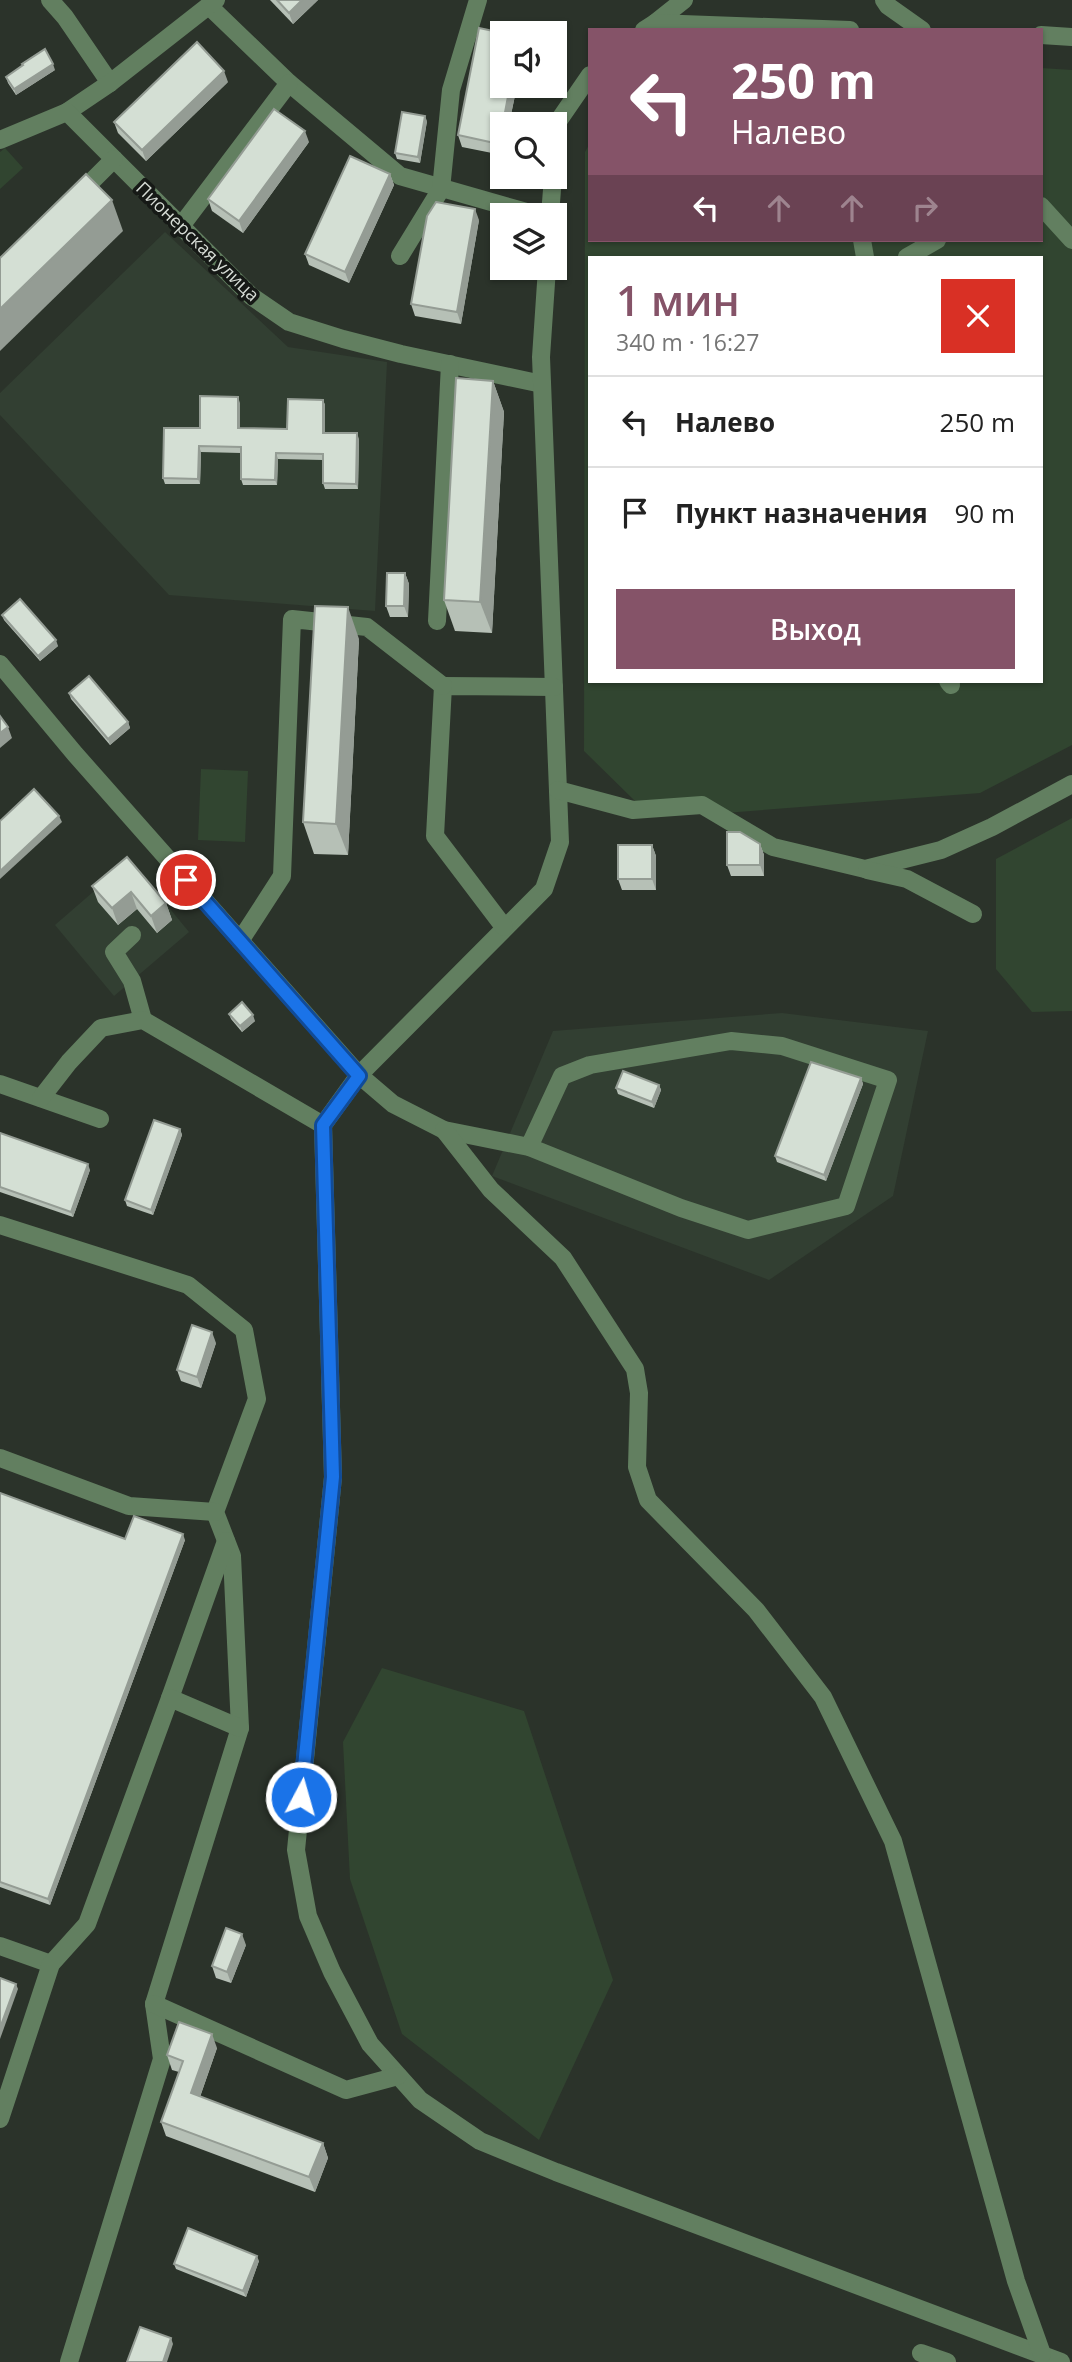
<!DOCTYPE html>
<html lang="ru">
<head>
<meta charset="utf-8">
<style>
	body { margin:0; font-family:"Open Sans",sans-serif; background:#f6f6f6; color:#222; height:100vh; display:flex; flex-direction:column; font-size:26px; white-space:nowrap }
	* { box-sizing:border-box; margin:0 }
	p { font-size:23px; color:#767676 }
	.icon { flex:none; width:38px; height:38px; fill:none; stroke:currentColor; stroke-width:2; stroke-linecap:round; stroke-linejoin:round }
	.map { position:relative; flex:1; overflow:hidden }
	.sheet { position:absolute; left:588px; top:256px; width:455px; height:427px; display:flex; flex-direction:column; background:#fff; border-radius:0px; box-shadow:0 2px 5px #0004 }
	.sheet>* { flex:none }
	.banner { position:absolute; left:588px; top:28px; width:455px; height:214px; border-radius:0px; box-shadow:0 2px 5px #0004; background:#855368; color:#fff; overflow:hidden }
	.controls { position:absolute; left:490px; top:21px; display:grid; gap:14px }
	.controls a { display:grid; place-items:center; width:77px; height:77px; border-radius:0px; background:#fff; box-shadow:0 2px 5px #0004; font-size:35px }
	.pin { position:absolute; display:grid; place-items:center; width:60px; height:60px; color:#fff; margin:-30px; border:4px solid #fff; border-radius:50%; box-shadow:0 2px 7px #0007 }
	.me { position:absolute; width:77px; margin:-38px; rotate:6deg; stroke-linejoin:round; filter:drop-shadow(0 0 5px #0008) }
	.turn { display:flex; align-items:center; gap:24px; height:147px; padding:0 28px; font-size:32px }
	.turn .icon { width:91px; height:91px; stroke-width:2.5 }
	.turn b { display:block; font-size:49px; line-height:60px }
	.lanes { display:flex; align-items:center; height:66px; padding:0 28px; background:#0003; justify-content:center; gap:35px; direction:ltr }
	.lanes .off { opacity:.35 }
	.round { display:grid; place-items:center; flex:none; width:74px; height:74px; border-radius:0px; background:#f6f6f6 }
	.summary { display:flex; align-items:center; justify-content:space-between; height:119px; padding:0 28px }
	h1 { font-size:42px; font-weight:600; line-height:52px; color:#855368 }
	.button { display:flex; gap:14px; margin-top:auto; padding:14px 28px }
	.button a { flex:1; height:80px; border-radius:0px; background:#855368; color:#fff; font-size:28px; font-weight:600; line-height:80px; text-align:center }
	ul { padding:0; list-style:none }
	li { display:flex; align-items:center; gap:21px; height:91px; padding:0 28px; border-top:2px solid #e0e0e0 }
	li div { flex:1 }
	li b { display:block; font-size:26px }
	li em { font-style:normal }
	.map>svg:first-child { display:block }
	.built { fill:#323f32 }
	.green { fill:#314530; fill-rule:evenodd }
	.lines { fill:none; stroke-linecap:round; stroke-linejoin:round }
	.minor { stroke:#627f60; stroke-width:18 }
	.wall { fill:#b6c0b6 }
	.shaded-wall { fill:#949c94 }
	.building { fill:#d4dfd4; stroke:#949c94; stroke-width:2 }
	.route-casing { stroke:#114b97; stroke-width:18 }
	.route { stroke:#1a73e8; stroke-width:12 }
	.labels { text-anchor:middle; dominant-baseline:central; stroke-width:7; stroke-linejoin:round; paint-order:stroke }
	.street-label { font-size:18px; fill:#d6dbd5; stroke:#161916 }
</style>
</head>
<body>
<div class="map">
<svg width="1072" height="2362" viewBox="0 0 1072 2362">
	<rect width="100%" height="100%" fill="#2b332a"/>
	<g class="built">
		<polygon points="165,232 288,347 387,362 375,611 169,595 0,415 0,393"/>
		<polygon points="130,860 189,932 114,996 55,925"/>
		<polygon points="782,1013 928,1031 893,1196 769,1280 492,1176 553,1031"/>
	</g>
	<g class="green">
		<path d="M 1041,68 L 1072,70 L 1072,745 L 980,793 L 712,814 L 636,802 L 584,751 L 585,152 L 590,143 L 590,240 L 1041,240 ZM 590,257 L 1041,257 L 1041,681 L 590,681 Z"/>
		<polygon points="5,148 23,168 0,189 0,152"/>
		<polygon points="201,769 248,771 245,842 198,840"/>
		<polygon points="1072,818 1072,1011 1032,1012 996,969 996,859"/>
		<polygon points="382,1668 524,1711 613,1980 539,2140 402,2034 350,1879 343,1742"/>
	</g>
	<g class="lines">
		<g class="minor">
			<polyline points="50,0 65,17 110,83"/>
			<polyline points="884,0 888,6 922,30"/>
			<polyline points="209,6 289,83 400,176 537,215"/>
			<polyline points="655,23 684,0"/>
			<polyline points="644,30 655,23 850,30"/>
			<polyline points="1041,35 1072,37"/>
			<polyline points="67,112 110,83 216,0"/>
			<polyline points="0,140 67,112 251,296 289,322 343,339 401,354 542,384"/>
			<polyline points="555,156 557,123 590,75"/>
			<polyline points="77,196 114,159"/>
			<polyline points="1041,206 1072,240"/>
			<polyline points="550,215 553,177"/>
			<polyline points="181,226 289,83"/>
			<polyline points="862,240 865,257"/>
			<polyline points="400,256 441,189 451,90 478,0"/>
			<polyline points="907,257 937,240"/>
			<polyline points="547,268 541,357 560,842 544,889 359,1075 323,1125 333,1477 296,1850 308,1916 332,1972 370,2044 420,2100 480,2141 556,2172 1061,2362"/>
			<polyline points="437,621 450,364"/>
			<polyline points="0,664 75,754 359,1075 393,1104 444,1130 529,1147 681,1208 748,1230 846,1206 888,1080 782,1046 731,1041 590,1065 562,1076 529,1147"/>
			<polyline points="948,681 951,685"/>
			<polyline points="558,790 633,810 702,805 773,847 865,869 941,850 992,827 1072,784"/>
			<polyline points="867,870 907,879 973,914"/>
			<polyline points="504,927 435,836 443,686 554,687"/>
			<polyline points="132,935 114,952 132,981 143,1020"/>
			<polyline points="240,941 282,876 292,619 367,627 443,686"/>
			<polyline points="0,1084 100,1119"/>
			<polyline points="41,1098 69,1062 101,1028 143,1020 323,1125"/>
			<polyline points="444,1130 491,1190 563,1258 635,1369 639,1393 637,1467 648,1500 756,1610 823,1697 893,1841 1016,2281 1042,2354"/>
			<polyline points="0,1225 188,1285 244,1330 257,1399 215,1512 232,1556 240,1728 154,2004 162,2059 69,2362"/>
			<polyline points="0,1458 129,1506 215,1512"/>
			<polyline points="170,1698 226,1541"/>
			<polyline points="0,1946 51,1964"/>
			<polyline points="154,2004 346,2090 398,2076"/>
			<polyline points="0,2119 51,1964 87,1924 170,1698 240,1728"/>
			<polyline points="921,2353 947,2362"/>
		</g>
	</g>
	<g class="wall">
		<polygon points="270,0 318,0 293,24"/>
		<polygon points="55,70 16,95 8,83 6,77"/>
		<polygon points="228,82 146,161 118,133 114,122"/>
		<polygon points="517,86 509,124 502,124 502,155 462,147 458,135"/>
		<polygon points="427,121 420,163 397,159 395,153"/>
		<polygon points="309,142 243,233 212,211 208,199"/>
		<polygon points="390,174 394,185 349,283 309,265 305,254"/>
		<polygon points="479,220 461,324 415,316 411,304"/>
		<polygon points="493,381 504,412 492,633 455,631 444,600"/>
		<polygon points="323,400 325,405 325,433 359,439 358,489 325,489 323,483 323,460 278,459 277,485 243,485 241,479 241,453 201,452 200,484 165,484 163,478 200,428 240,403 240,428 287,429"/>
		<polygon points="405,573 409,584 408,617 390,617 386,606"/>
		<polygon points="2,615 58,646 40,661 4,620"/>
		<polygon points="359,639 348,855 314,854 303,822"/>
		<polygon points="69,693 128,722 130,728 110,745 71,699"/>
		<polygon points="760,844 764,855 764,876 731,876 727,865"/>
		<polygon points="652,845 656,856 656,890 622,890 618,879"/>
		<polygon points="127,857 166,903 172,920 157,933 137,909 118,925 98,902 92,886"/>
		<polygon points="229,1014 255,1021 242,1032 231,1019"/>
		<polygon points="861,1078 863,1084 826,1181 777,1162 775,1156"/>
		<polygon points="659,1085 661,1090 654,1108 618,1094 616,1088"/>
		<polygon points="180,1129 182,1135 153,1215 127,1206 125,1200"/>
		<polygon points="0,1133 90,1170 73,1217 0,1192"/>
		<polygon points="216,1343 201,1388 181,1381 177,1370"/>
		<polygon points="0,1493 125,1539 185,1540 50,1905 0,1887"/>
		<polygon points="246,1945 231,1983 216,1978 212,1966"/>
		<polygon points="217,2048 200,2097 323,2143 328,2158 315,2192 166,2136 161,2122 179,2072 172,2070 167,2055"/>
		<polygon points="259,2261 246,2297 176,2269 174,2264"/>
	</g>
	<g class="shaded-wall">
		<polygon points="302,0 318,0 293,24 289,13"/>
		<polygon points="53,64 55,70 16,95 14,89"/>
		<polygon points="224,71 228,82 146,161 142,150"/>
		<polygon points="510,86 517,86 509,124 503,124"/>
		<polygon points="425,116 427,121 420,163 418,157"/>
		<polygon points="502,127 502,153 499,144"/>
		<polygon points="305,131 309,142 243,233 239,221"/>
		<polygon points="390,174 394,185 349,283 345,272"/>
		<polygon points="112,200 123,231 0,351 0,309"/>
		<polygon points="475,209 479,220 461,324 457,312"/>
		<polygon points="493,381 504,412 492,633 480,602"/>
		<polygon points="238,397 240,403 240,433 238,428"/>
		<polygon points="323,400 325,405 325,438 323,433"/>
		<polygon points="357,433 359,439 358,489 356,484"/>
		<polygon points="199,446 201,452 200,484 198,479"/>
		<polygon points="276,453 278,459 277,485 275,480"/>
		<polygon points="405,573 409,584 408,617 404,606"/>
		<polygon points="348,607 359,639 348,855 336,824"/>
		<polygon points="56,640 58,646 40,661 38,656"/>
		<polygon points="128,722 130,728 110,745 108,739"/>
		<polygon points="8,727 12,738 0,748 0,733"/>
		<polygon points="59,816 62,822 0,879 0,871"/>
		<polygon points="760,844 764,855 764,876 760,865"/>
		<polygon points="652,845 656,856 656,890 652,879"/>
		<polygon points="131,892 137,909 118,925 112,908"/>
		<polygon points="166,903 172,920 157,933 151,916"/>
		<polygon points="253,1015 255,1021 242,1032 240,1026"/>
		<polygon points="861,1078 863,1084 826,1181 824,1175"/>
		<polygon points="659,1085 661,1090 654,1108 652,1102"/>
		<polygon points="180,1129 182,1135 153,1215 151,1210"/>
		<polygon points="88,1164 90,1170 73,1217 71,1212"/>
		<polygon points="212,1332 216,1343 201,1388 197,1377"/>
		<polygon points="183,1534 185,1540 50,1905 48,1899"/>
		<polygon points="242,1934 246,1945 231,1983 227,1972"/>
		<polygon points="16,1984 18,1989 0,2039 0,2028"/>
		<polygon points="212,2034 217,2048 196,2108 191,2093"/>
		<polygon points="323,2143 328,2158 315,2192 309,2177"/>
		<polygon points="257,2256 259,2261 246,2297 243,2291"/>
		<polygon points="171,2338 173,2344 167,2362 163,2362"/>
	</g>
	<g class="building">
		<polygon points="277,0 302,0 289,13"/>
		<polygon points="479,28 503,33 502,86 510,86 499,144 458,135"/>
		<polygon points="197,42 224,71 142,150 114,122"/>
		<polygon points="45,49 53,64 14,89 6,77 23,65 22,64"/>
		<polygon points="274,109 305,131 239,221 208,199"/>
		<polygon points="402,112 425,116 418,157 395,153"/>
		<polygon points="350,156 390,174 345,272 305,254"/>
		<polygon points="86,174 112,200 0,309 0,258"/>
		<polygon points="436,202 475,209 457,312 411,304 427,216"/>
		<polygon points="456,378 493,381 480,602 444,600"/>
		<polygon points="200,396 238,397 238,428 287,429 288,399 323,400 323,433 357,433 356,484 323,483 323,454 276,453 275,480 241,479 241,447 199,446 198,479 163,478 164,428 200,428"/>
		<polygon points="387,573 405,573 404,606 386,606"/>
		<polygon points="20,599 56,640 38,656 2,615"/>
		<polygon points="315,606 348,607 336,824 303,822"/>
		<polygon points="89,676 128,722 108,739 69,693"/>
		<polygon points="0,716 8,727 0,733"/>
		<polygon points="34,789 59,816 0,871 0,821"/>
		<polygon points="727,832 740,832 760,844 760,865 727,865"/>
		<rect x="618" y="845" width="34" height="34"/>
		<polygon points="127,857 166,903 151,916 131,892 112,908 92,886"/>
		<polygon points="242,1002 253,1015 240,1026 229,1014"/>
		<polygon points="811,1062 861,1078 824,1175 775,1156"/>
		<polygon points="623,1071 659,1085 652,1102 616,1088"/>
		<polygon points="154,1120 180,1129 151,1210 125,1200"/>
		<polygon points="0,1133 88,1164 71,1212 0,1187"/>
		<polygon points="192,1325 212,1332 197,1377 177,1370"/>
		<polygon points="0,1493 125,1539 134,1516 183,1534 48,1899 0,1882"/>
		<polygon points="226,1928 242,1934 227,1972 212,1966"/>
		<polygon points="0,1978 16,1984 0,2028"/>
		<polygon points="179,2022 212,2034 191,2093 323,2143 309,2177 161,2122 183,2061 167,2055"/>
		<polygon points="188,2228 257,2256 243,2291 174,2264"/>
		<polygon points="140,2327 171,2338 163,2362 127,2362"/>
	</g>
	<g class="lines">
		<defs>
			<polyline id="route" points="186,880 359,1076 323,1125 333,1477 301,1797"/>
		</defs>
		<use href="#route" class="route-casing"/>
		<use href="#route" class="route"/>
	</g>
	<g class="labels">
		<g class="street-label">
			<text transform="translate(198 241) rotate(44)">Пионерская улица</text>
		</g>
	</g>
</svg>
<div class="controls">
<a><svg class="icon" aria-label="sound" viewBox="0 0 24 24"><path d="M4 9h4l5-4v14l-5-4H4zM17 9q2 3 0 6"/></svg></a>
<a><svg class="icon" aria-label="search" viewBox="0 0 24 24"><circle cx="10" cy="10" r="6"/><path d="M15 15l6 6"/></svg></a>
<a><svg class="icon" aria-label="layers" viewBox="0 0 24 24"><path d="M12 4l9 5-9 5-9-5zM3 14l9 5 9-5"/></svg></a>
</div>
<div class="pin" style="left:186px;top:880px;background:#d93025"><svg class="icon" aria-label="arrive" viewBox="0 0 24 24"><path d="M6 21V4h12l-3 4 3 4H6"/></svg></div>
<svg class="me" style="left:301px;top:1797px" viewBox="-20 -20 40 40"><circle r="17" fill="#1a73e8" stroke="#fff" stroke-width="3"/><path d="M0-11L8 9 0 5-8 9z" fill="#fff"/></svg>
<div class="banner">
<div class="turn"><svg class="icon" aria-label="left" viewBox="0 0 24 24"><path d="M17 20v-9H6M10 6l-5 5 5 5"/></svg><div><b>250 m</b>Налево</div></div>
<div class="lanes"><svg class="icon" aria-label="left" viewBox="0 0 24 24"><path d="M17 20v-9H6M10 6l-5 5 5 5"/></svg><svg class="icon off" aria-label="ahead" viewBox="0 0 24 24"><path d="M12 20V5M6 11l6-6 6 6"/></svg><svg class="icon off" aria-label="ahead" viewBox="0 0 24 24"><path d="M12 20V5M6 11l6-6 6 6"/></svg><svg class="icon off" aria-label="right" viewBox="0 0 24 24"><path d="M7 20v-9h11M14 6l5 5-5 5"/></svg></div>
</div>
<section class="sheet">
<div class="summary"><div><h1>1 мин</h1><p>340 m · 16:27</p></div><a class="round" style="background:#d93025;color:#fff"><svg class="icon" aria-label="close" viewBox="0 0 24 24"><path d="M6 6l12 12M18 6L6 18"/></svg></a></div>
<ul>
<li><svg class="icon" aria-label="left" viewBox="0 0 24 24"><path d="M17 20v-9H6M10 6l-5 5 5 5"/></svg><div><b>Налево</b></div><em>250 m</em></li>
<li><svg class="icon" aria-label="arrive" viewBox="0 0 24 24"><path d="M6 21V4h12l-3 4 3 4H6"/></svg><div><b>Пункт назначения</b></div><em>90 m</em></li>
</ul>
<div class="button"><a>Выход</a></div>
</section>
</div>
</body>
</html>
